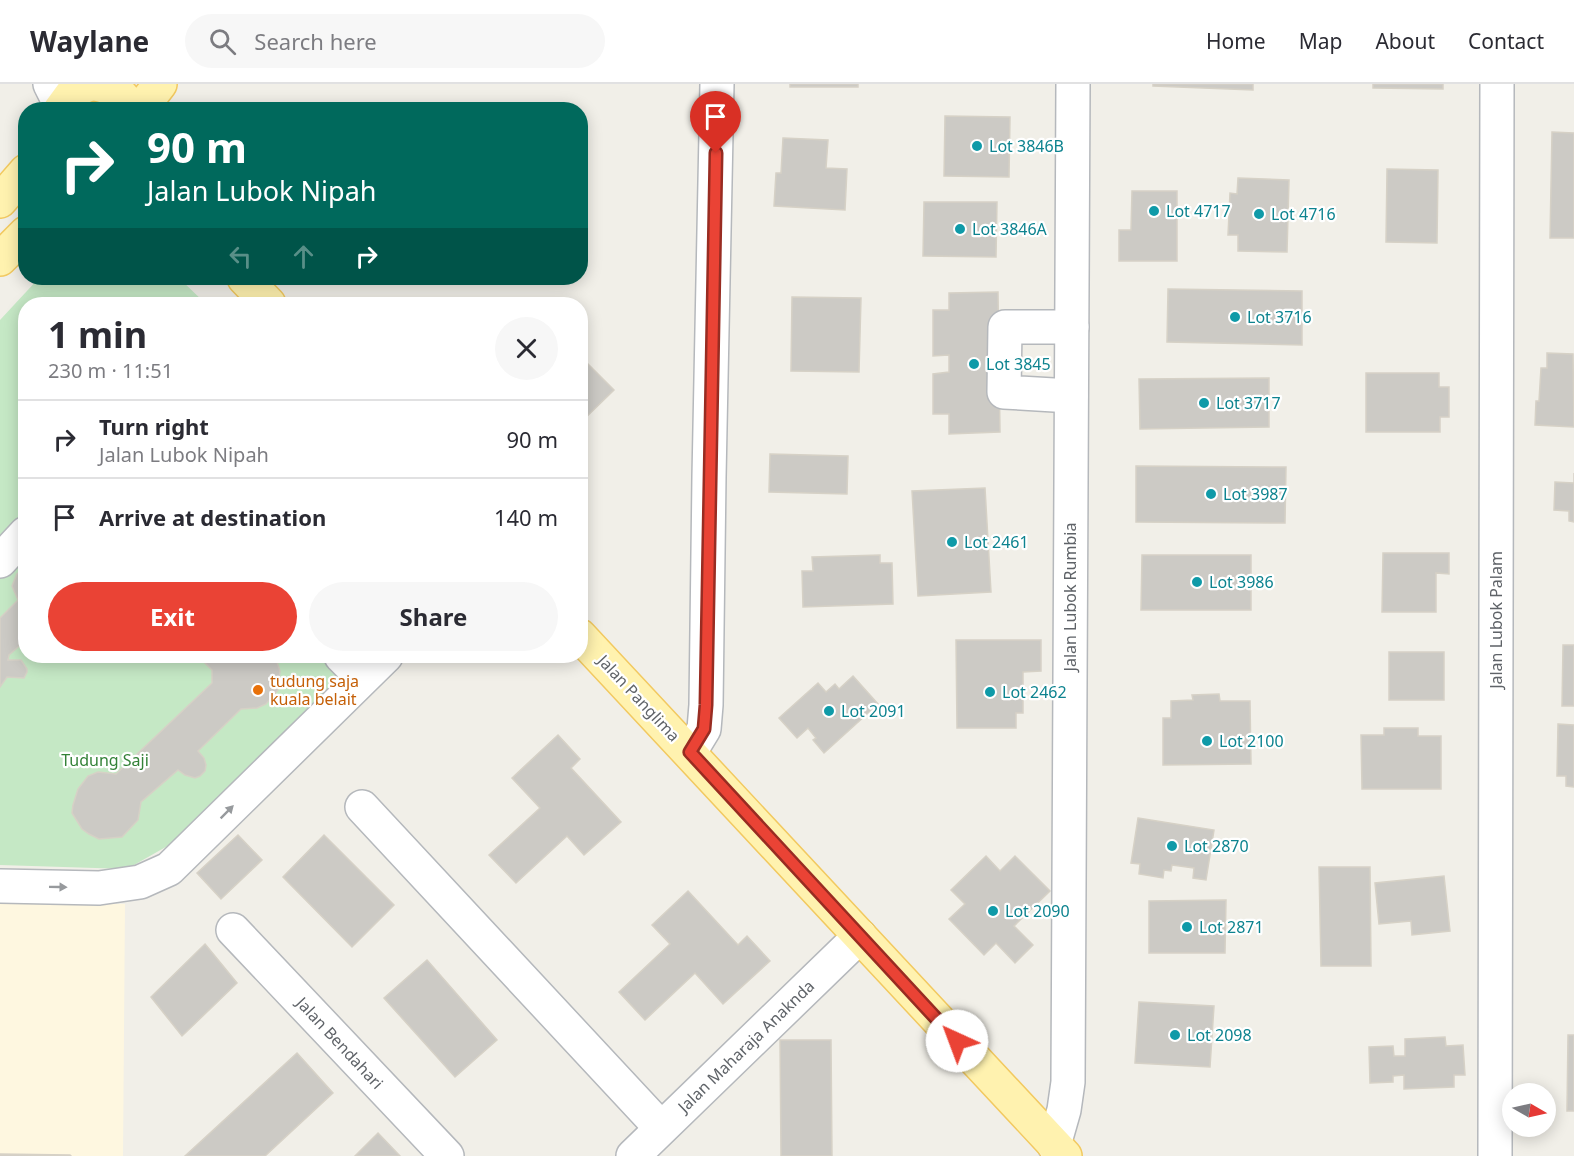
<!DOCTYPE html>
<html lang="en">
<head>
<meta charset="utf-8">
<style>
	body { margin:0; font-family:"Noto Sans",sans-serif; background:#f7f7f7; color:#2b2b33; height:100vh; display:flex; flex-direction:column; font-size:22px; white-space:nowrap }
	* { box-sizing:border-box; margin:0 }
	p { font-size:20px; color:#7c7c81 }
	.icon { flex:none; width:33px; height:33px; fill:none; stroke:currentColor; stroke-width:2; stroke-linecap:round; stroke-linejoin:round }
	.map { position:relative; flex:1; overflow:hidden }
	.side { position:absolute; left:18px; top:213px; width:570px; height:366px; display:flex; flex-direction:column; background:#fff; border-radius:24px; box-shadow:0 3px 15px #0003 }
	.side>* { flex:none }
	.banner { position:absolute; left:18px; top:18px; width:570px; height:183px; border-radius:24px; box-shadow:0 3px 15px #0003; background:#00695c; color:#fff; overflow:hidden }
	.needle { width:39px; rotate:99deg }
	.controls { position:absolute; left:1502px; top:999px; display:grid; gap:12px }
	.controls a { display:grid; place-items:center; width:54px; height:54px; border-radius:50%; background:#fff; box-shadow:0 3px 15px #0003; font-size:30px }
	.pin { position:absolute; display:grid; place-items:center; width:51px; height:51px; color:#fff; margin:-62px -26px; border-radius:50% 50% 50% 0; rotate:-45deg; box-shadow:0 0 6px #0007 }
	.pin .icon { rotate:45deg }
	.me { position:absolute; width:66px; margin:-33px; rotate:317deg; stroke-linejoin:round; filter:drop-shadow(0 0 4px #0008) }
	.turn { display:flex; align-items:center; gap:21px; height:126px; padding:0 30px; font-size:27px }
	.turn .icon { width:78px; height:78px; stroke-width:2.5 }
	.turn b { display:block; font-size:42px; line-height:51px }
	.lanes { display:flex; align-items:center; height:57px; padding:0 30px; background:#0003; justify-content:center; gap:30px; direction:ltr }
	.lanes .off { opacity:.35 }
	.round { display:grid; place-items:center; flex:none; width:63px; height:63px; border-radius:32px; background:#f7f7f7 }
	.headline { display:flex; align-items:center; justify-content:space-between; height:102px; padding:0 30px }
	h1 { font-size:36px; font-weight:700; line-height:45px }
	.cta { display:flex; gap:12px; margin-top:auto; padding:12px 30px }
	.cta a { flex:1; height:69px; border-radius:36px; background:#ea4335; color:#fff; font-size:24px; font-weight:700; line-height:69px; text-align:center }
	.cta a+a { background:#f7f7f7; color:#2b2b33 }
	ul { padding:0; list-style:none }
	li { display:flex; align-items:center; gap:18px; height:78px; padding:0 30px; border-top:2px solid #e1e1e2 }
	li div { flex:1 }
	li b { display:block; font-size:22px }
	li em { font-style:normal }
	header { display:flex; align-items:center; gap:36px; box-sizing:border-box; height:84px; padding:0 30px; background:#fff; border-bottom:2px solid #e1e1e2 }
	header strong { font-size:28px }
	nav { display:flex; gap:33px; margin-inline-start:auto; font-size:21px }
	.search { width:420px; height:54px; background:#f7f7f7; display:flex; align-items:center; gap:15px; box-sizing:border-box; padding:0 21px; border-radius:33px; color:#7c7c81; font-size:22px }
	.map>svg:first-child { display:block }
	.commercial { fill:#fef7e0 }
	.green { fill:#c5e8c5 }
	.building { fill:#cccac5; stroke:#d6d1c6; stroke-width:1.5 }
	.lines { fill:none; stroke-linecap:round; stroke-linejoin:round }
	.minor-casing { stroke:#b5b8bc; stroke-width:36 }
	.major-casing { stroke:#f2c960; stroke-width:36 }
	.minor { stroke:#fff; stroke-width:33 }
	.major { stroke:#fff2af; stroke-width:33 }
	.oneway { fill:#979a9d }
	.route-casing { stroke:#982c22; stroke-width:15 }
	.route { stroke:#ea4335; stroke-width:10 }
	.culture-dot { fill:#0f9aa8; stroke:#fff; stroke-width:2 }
	.food-dot { fill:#e8710a; stroke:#fff; stroke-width:2 }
	.labels { text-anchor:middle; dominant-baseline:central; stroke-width:4.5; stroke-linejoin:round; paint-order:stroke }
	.culture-label { font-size:16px; fill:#0d838f; stroke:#fff; text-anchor:start }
	.street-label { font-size:16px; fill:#5f6368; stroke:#fff }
	.food-label { font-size:16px; fill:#c56008; stroke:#fff; text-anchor:start }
	.park-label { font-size:16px; fill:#348238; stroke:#fff }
</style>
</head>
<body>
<header>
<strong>Waylane</strong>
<div class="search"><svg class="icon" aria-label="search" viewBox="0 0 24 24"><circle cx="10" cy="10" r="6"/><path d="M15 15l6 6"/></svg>Search here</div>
<nav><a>Home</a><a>Map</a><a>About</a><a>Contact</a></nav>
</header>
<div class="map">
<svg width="1574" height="1072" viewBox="0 0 1574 1072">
	<rect width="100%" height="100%" fill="#f1efe8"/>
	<polygon class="commercial" points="0,818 125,820 123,1072 0,1072"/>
	<polygon class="green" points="39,194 179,194 206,220 26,220 26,572 362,572 178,756 127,785 0,781 0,236"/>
	<g class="building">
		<rect x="790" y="0" width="68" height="3"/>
		<polygon points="1153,0 1253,0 1253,6 1153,2"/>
		<polygon points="1373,0 1443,0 1443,5 1373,4"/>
		<polygon points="945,32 1010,33 1009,93 944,92"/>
		<polygon points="1552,48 1574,49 1574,154 1550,154"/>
		<polygon points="783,54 828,56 826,84 847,85 845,126 774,122 776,89 781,89"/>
		<polygon points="1387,85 1438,86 1437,159 1386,158"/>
		<polygon points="1238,94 1289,96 1287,168 1238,167 1238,151 1228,151 1230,109 1237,110"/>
		<polygon points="1132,107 1177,107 1177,177 1119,177 1119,146 1131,146"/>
		<polygon points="924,118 997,118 996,173 923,172"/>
		<polygon points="1168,205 1302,207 1302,261 1167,258"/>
		<polygon points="998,208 1000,348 949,350 949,330 933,330 933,290 949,288 949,271 933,272 933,226 949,226 949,209"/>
		<polygon points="792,213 861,214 859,288 791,287"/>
		<polygon points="1547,269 1573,270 1574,343 1535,341 1536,317 1539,317 1541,284 1547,284"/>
		<polygon points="587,279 614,306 580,339 580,285"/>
		<polygon points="1366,289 1439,289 1439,303 1449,303 1449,333 1440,333 1440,348 1366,348"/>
		<polygon points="1269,294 1269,343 1140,345 1139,295"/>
		<polygon points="770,370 848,372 847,410 769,408"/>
		<polygon points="1136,382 1286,383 1285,439 1136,438"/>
		<polygon points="1574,389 1574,438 1569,437 1569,427 1554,426 1555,398 1574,399"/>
		<polygon points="985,404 991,508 918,512 912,407"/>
		<polygon points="1383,469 1449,469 1449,490 1436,489 1436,528 1382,528"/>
		<polygon points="880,471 880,479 892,479 893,520 803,523 802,487 813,487 812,473"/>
		<polygon points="1142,471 1251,471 1251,526 1141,526"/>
		<polygon points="21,487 26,487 26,556 9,571 8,576 21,576 27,585 27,588 24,594 7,593 0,603 0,534 18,516 12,502 17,490"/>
		<polygon points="956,556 1041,556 1041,587 1023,588 1023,629 1016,629 1016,644 957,644"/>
		<polygon points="1563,561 1574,561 1574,622 1562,622"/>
		<rect x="1389" y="568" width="55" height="48"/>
		<polygon points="198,572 275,572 280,587 278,606 266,620 257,624 241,625 198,667 204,674 206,681 205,687 200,692 195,694 185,691 178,686 141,718 138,736 122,753 99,755 89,750 82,745 72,729 73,721 78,705 88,692 98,688 116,690 212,599 212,586"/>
		<polygon points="853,592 878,620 824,669 813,656 816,654 808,644 797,654 779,634 818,599 826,608 835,600 839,605"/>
		<polygon points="1219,610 1220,617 1250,617 1251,680 1163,681 1163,634 1171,634 1171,617 1193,616 1192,611"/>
		<polygon points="1558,640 1574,641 1574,703 1566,702 1566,692 1557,692"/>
		<polygon points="1384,644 1418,644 1418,652 1441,652 1441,705 1362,705 1361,651 1384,651"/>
		<polygon points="558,651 580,675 571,684 621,738 584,771 567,752 516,799 489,771 540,724 512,694"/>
		<polygon points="1138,734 1214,746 1206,796 1193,794 1194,784 1172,781 1171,787 1164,786 1163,794 1139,790 1140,780 1131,779"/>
		<polygon points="238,751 262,776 221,815 197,789"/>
		<polygon points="324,751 394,821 352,863 283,793"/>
		<polygon points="986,772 1000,787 1015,772 1050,807 1014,842 1033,861 1015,879 996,859 984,871 949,835 965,820 951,806"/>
		<polygon points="1319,783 1370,783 1371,882 1321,882"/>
		<polygon points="1444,792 1450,847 1412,851 1411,837 1379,840 1375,799"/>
		<polygon points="688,807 738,861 747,852 770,877 723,920 695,889 645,936 619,908 670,860 652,841"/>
		<polygon points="1226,816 1225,869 1149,869 1149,817"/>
		<polygon points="205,860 237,899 182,952 151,913"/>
		<polygon points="427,876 497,956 455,993 384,914"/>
		<polygon points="1139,918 1214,922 1210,983 1135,979"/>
		<polygon points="1568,951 1574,951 1574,1027 1567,1027"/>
		<polygon points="1445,953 1446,962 1463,961 1465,991 1454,991 1454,1003 1404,1005 1404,991 1393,992 1393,998 1370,999 1369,963 1393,962 1394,972 1405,972 1405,955"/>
		<polygon points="780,956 831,956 832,1072 781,1072"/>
		<polygon points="297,969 333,1009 265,1072 185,1072"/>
		<polygon points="378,1049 400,1072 355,1072"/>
		<polygon points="0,1070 70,1071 71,1072 0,1072"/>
	</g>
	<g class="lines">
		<defs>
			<g id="minor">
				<polyline points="50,0 61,22"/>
				<polyline points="1071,312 1004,308 1005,243 1072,243"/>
				<polyline points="0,477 26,449"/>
				<polyline points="341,572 362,593"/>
				<polyline points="690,668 704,645 706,621 709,393 717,0"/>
				<polyline points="362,723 661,1044"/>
				<polyline points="0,802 99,804 140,798 169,785 386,572"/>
				<polyline points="233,846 447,1072"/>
				<polyline points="1054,1061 1064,1026 1068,998 1073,0"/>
				<polyline points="633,1072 860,852"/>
				<polyline points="1495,1072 1497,0"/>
			</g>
			<g id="major">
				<path d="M 95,0 C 112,3 124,9 130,26"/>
				<polyline points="60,26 74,7 90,0"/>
				<polyline points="140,26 160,0"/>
				<polyline points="0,117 26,87"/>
				<polyline points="0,175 26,149"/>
				<polyline points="244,194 269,220"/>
				<polyline points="580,552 1065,1072"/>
			</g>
		</defs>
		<use href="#minor" class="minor-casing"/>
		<use href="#major" class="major-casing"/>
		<use href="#minor" class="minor"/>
		<use href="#major" class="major"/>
	</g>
	<defs><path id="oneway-solid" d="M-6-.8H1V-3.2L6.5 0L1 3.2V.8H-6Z" transform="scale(1.5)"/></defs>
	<g class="oneway">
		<use href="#oneway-solid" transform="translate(227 728) rotate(-45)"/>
		<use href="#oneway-solid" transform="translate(58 803) rotate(1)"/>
	</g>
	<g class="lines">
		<defs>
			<polyline id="route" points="716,69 706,621 704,645 690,668 957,957"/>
		</defs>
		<use href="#route" class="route-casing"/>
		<use href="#route" class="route"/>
	</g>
	<g class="culture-dot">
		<circle cx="977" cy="62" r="6"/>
		<circle cx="1154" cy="127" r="6"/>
		<circle cx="1259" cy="130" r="6"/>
		<circle cx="960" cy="145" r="6"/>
		<circle cx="1235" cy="233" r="6"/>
		<circle cx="974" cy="280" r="6"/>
		<circle cx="1204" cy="319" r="6"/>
		<circle cx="1211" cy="410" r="6"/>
		<circle cx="952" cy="458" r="6"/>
		<circle cx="1197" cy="498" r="6"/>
		<circle cx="990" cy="608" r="6"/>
		<circle cx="829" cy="627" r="6"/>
		<circle cx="1207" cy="657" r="6"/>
		<circle cx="1172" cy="762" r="6"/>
		<circle cx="993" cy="827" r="6"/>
		<circle cx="1187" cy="843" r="6"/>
		<circle cx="1175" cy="951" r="6"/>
	</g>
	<circle class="food-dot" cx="258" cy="606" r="6"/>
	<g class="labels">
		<g class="culture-label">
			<text x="989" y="62">Lot 3846B</text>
			<text x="1166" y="127">Lot 4717</text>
			<text x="1271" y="130">Lot 4716</text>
			<text x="972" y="145">Lot 3846A</text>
			<text x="1247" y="233">Lot 3716</text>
			<text x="986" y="280">Lot 3845</text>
			<text x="1216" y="319">Lot 3717</text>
			<text x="1223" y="410">Lot 3987</text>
			<text x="964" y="458">Lot 2461</text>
			<text x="1209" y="498">Lot 3986</text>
			<text x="1002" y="608">Lot 2462</text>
			<text x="841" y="627">Lot 2091</text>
			<text x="1219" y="657">Lot 2100</text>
			<text x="1184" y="762">Lot 2870</text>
			<text x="1005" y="827">Lot 2090</text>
			<text x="1199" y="843">Lot 2871</text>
			<text x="1187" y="951">Lot 2098</text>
		</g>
		<g class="street-label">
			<text transform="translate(1070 513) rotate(-90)">Jalan Lubok Rumbia</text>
			<text transform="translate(1496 536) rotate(-90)">Jalan Lubok Palam</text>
			<text transform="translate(639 614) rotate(47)">Jalan Panglima</text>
			<text transform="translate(340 959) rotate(47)">Jalan Bendahari</text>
			<text transform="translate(746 962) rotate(-44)">Jalan Maharaja Anaknda</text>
		</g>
		<g class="food-label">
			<text x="270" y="597">tudung saja<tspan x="270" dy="18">kuala belait</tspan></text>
		</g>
		<g class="park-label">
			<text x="105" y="676">Tudung Saji</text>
		</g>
	</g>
</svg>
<div class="controls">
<a><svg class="needle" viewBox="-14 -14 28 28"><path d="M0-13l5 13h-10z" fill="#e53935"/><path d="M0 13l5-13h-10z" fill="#7c7c81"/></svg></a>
</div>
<div class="pin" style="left:716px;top:69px;background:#d93025"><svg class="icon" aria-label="arrive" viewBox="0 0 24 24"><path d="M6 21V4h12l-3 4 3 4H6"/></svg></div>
<svg class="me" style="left:957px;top:957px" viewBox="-20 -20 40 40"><circle r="19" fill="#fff"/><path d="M0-13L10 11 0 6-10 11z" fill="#ea4335"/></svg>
<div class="banner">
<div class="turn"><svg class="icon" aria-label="right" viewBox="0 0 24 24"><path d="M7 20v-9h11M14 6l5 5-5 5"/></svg><div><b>90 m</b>Jalan Lubok Nipah</div></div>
<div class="lanes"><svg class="icon off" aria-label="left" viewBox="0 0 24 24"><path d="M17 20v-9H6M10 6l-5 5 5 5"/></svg><svg class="icon off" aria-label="ahead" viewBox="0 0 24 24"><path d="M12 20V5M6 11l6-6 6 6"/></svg><svg class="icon" aria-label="right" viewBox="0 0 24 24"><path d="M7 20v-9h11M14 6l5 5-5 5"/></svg></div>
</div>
<section class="side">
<div class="headline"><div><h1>1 min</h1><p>230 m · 11:51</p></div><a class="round"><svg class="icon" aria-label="close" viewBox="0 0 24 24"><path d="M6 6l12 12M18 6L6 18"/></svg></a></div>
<ul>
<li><svg class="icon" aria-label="right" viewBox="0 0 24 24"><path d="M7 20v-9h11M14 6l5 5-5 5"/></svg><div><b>Turn right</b><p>Jalan Lubok Nipah</p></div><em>90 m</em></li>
<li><svg class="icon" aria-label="arrive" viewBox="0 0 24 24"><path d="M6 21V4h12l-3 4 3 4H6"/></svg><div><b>Arrive at destination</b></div><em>140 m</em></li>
</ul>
<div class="cta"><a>Exit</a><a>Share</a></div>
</section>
</div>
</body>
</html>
